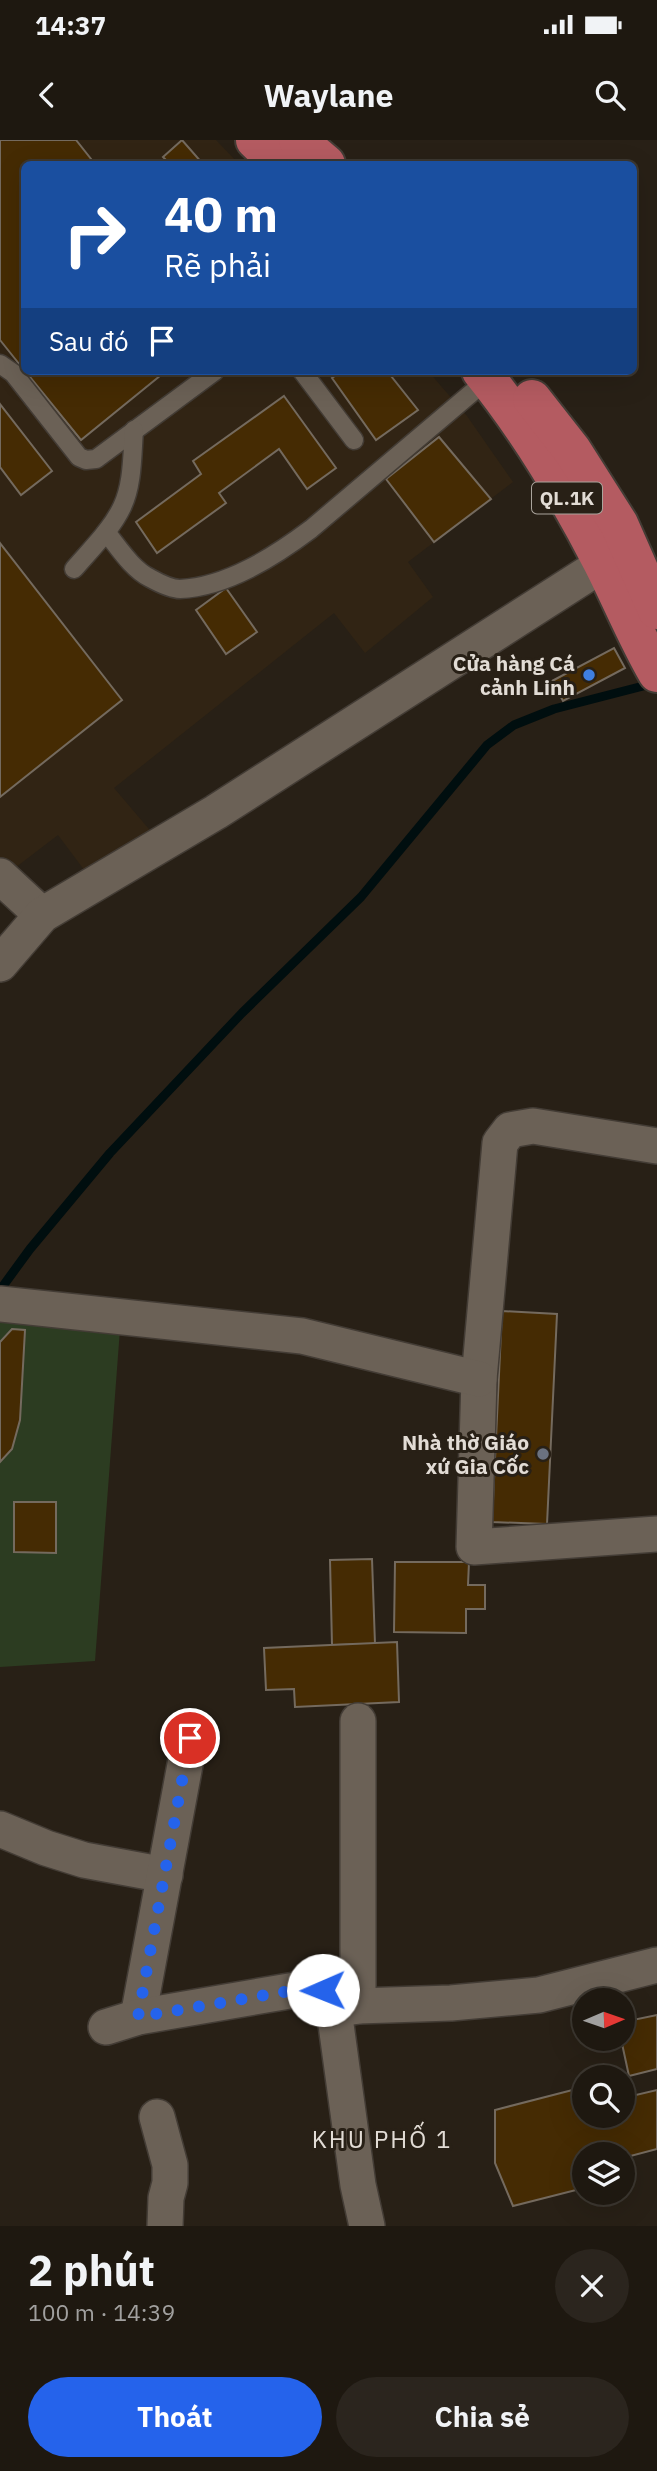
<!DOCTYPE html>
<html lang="vi">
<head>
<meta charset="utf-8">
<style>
	body { margin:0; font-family:"IBM Plex Sans",sans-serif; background:#2b251e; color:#f1f3f6; height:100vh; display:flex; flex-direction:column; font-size:26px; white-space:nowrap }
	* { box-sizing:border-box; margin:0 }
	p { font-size:23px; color:#a1a09f }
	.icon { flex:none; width:38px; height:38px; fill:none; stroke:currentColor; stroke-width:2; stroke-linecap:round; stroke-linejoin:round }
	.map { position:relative; height:2086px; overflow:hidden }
	.drawer { display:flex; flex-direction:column; background:#1e1810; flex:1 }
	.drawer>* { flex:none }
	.top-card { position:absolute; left:21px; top:21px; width:616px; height:214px; border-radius:10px; box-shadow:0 7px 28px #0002,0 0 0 2px #3c3730; background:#1a4fa0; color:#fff; overflow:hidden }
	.needle { width:46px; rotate:88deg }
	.controls { position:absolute; left:572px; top:1848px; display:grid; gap:14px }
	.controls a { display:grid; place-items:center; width:63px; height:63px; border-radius:50%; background:#1e1810; box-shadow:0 7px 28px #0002,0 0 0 2px #3c3730; font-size:35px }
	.pin { position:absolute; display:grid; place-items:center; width:60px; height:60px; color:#fff; margin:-30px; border:4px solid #fff; border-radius:50%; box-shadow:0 2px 7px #0007 }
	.me { position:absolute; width:77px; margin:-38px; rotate:269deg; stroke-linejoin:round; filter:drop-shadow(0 0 5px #0008) }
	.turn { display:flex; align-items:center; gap:24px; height:147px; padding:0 28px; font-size:32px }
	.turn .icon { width:91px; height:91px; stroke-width:2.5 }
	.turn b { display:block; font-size:49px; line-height:60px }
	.then { display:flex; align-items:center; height:66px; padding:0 28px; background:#0003; gap:14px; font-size:26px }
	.round { display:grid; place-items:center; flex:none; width:74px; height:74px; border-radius:37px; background:#2b251e }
	.head { display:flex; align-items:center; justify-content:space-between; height:119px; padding:0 28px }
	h1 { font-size:42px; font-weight:700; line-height:52px }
	.action { display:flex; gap:14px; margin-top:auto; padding:14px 28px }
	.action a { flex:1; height:80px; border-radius:42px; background:#2563eb; color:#fff; font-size:28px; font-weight:700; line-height:80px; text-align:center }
	.action a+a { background:#2b251e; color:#f1f3f6 }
	.status { display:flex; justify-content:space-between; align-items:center; height:49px; padding:0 35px; background:#1e1810; direction:ltr }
	.status svg { height:19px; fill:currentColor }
	header { display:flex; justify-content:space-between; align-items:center; height:91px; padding:0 28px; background:#1e1810; font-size:32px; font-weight:700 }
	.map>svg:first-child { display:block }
	.built { fill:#312414 }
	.green { fill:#2c3c21 }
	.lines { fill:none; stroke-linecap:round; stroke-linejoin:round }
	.stream { stroke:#000e0f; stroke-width:9 }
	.building { fill:#452b03; stroke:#746a5e; stroke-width:2 }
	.service-casing { stroke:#433c35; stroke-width:21 }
	.minor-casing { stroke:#433c35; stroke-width:38 }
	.primary-casing { stroke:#433c35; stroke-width:42 }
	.service { stroke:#6b6156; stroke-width:18 }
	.minor { stroke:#6b6156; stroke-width:35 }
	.primary { stroke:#b45b61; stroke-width:38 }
	.route { stroke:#2563eb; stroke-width:12; stroke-dasharray:0 21.6 }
	.shop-dot { fill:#3f7fe0; stroke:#282016; stroke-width:2.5 }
	.worship-dot { fill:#6b7280; stroke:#282016; stroke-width:2.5 }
	.labels { text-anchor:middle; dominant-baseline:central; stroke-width:6; stroke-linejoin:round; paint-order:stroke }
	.shield { fill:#282016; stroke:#aaa49c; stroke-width:2 }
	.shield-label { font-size:19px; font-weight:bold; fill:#e2dcd5 }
	.poi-label { font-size:21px; font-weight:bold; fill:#e2dcd5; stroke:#282016; text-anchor:end }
	.quarter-label { font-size:24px; letter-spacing:2px; fill:#e2dcd5; stroke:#282016 }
</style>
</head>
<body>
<div class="status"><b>14:37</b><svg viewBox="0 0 49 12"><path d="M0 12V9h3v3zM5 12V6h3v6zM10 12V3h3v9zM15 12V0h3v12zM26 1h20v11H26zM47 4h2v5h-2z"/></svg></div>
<header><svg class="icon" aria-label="back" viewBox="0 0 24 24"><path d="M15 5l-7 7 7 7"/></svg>Waylane<svg class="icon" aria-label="search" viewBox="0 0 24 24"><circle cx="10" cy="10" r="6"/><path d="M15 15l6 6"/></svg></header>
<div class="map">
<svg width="657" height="2086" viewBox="0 0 657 2086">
	<rect width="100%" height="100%" fill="#282016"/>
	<polygon class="built" points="0,0 216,0 239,24 24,24 24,231 428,231 467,276 513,342 408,422 433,457 365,513 334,473 114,648 154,695 88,735 58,695 11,731 0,721"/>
	<polygon class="green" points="0,1174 120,1189 95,1521 0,1527"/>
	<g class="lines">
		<polyline class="stream" points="0,1150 30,1109 110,1013 242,873 361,757 487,605 514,585 554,569 651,544"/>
	</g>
	<g class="building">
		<polygon points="0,0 76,0 95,24 24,24 24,230 0,200"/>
		<polygon points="182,0 203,24 170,24 163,17"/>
		<polygon points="25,231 166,231 81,300"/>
		<polygon points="342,231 387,231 418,270 376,300 332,238"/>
		<polygon points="284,256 336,328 307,349 279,309 219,353 226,363 157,413 136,382 201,334 193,321"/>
		<polygon points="0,264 52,331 21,355 0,327"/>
		<polygon points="439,297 491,359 434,402 386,339"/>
		<polygon points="0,403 122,560 0,657"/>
		<polygon points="226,448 257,492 226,514 196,470"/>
		<polygon points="614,508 625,528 563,561 552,541"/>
		<polygon points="502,1171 557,1174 547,1384 492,1382"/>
		<polygon points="12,1189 25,1190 20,1280 12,1309 0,1322 0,1202"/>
		<polygon points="14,1362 56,1362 56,1413 14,1412"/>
		<polygon points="372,1419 375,1504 332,1505 330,1420"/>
		<polygon points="395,1422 469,1422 468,1445 485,1445 485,1469 466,1469 466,1493 394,1492"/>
		<polygon points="397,1502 399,1562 295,1567 294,1549 266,1550 264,1508"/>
		<polygon points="657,1875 657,1929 629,1936 621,1899 623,1899 623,1882"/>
		<polygon points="584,1947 584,1976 623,1976 623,1958 657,1950 657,2009 623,2018 623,2014 584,2014 584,2048 513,2066 495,2023 495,1970"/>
	</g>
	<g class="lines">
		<defs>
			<g id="service">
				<polyline points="0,224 13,233 79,317 86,320 96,319 215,231"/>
				<polyline points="302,231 354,300"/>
				<path d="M 106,392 C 119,408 132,429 150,438 C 159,443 171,449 180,449 C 227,447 275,416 311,389 L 488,239"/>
				<path d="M 74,429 C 91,409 111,390 122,367 C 133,344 132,315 134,290"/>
			</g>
			<g id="minor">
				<polyline points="0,736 42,775"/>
				<polyline points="0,824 42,775 216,672 603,424"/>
				<polyline points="657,1006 533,986 510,990 500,1003 479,1239 474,1407 657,1394"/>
				<polyline points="0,1164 302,1196 479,1239"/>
				<polyline points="358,1581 358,1866"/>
				<polyline points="0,1689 46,1708 84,1720 165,1735"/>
				<polyline points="334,1870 358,1866 451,1863 539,1855 657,1825"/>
				<polyline points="138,1877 190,1598"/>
				<polyline points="106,1887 138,1877 307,1848 322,1850 334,1870 358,2045 367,2086"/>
				<polyline points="157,1977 170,2025 170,2043 166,2058 165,2086"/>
			</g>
			<g id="primary">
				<polyline points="255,0 280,24"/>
				<polyline points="298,0 326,24"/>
				<path d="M 481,231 C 529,290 567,354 602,422 C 621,459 636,497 657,533"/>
				<polyline points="532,259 572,310 619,384 657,470"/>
			</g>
		</defs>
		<use href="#service" class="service-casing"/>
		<use href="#minor" class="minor-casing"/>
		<use href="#primary" class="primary-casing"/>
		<use href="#service" class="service"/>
		<use href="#minor" class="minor"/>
		<use href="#primary" class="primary"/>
	</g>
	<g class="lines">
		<polyline class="route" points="190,1598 138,1877 307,1848 323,1850"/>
	</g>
	<circle class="shop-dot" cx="589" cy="535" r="7"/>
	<circle class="worship-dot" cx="543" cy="1314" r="7"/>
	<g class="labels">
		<rect class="shield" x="532" y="342.5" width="70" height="31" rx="5"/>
		<g class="shield-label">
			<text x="567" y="358">QL.1K</text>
		</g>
		<g class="poi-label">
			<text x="575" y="523">Cửa hàng Cá<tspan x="575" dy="24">cảnh Linh</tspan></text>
			<text x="529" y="1302">Nhà thờ Giáo<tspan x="529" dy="24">xứ Gia Cốc</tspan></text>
		</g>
		<g class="quarter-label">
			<text x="382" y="1999">KHU PHỐ 1</text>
		</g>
	</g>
</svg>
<div class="controls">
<a><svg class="needle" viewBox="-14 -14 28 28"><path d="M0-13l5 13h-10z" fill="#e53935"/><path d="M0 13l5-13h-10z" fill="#a1a09f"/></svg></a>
<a><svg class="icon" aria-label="search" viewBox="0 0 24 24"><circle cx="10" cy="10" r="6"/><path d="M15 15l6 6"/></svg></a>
<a><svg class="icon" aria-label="layers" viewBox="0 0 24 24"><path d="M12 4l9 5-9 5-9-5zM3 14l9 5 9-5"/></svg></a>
</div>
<div class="pin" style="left:190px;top:1598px;background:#d93025"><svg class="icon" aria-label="arrive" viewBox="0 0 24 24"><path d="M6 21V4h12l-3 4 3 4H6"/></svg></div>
<svg class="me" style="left:323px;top:1850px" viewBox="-20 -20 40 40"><circle r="19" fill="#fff"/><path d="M0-13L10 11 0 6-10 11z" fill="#2563eb"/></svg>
<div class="top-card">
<div class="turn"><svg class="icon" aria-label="right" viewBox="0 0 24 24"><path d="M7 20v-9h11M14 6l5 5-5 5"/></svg><div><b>40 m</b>Rẽ phải</div></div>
<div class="then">Sau đó<svg class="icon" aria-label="arrive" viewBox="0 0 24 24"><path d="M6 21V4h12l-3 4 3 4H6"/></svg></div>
</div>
</div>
<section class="drawer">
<div class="head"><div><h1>2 phút</h1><p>100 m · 14:39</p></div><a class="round"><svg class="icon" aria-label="close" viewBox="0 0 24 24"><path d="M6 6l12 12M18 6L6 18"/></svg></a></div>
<div class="action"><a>Thoát</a><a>Chia sẻ</a></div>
</section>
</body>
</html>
